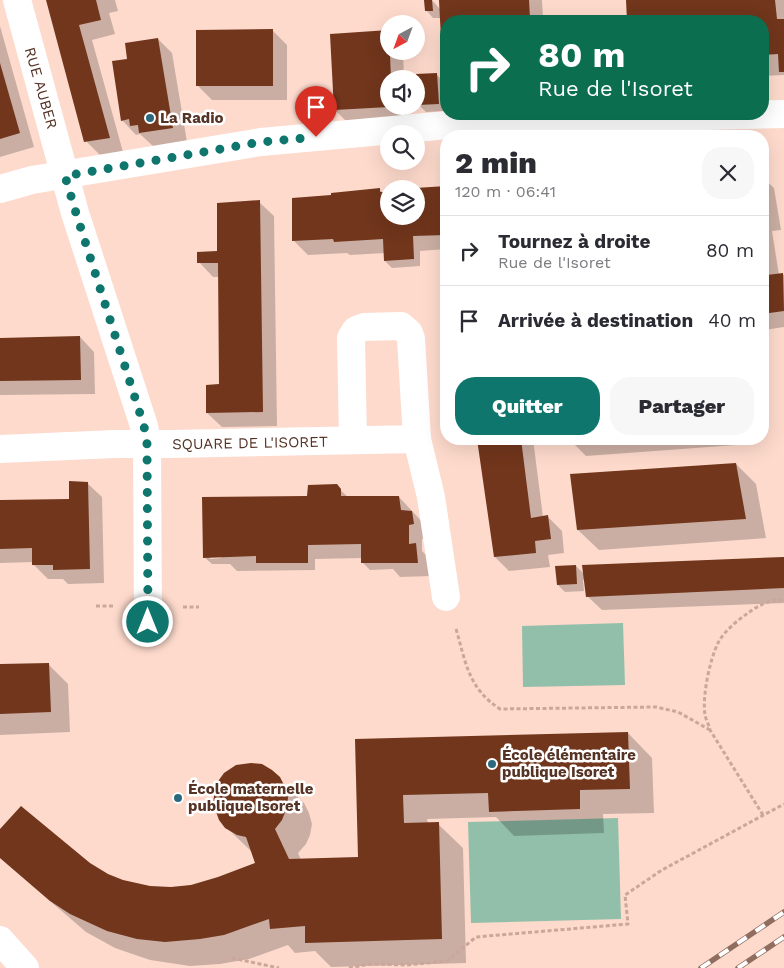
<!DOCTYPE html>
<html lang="fr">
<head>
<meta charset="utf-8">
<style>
	body { margin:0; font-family:"Work Sans",sans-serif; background:#f7f7f7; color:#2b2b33; height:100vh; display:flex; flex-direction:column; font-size:19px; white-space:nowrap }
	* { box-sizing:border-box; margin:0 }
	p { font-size:16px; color:#7c7c81 }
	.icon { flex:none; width:28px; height:28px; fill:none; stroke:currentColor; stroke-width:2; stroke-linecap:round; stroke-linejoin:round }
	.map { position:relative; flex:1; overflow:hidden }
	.side { position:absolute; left:440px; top:130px; width:329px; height:315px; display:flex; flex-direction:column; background:#fff; border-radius:20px; box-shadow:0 5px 20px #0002 }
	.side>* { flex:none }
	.guide { position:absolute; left:440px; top:15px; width:329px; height:105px; border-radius:20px; box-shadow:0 5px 20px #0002; background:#0b6e4f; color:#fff; overflow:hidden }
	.needle { width:32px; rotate:221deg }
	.controls { position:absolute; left:380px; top:15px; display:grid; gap:10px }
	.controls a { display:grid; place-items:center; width:45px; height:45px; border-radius:50%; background:#fff; box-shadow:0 5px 20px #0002; font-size:25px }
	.pin { position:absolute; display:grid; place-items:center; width:42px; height:42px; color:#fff; margin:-51px -21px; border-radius:50% 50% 50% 0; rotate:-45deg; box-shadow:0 0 5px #0007 }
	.pin .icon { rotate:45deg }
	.me { position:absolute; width:55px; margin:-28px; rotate:0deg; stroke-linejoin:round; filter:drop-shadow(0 0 4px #0008) }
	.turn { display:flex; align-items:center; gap:18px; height:105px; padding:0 15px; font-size:22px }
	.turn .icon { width:65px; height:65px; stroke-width:2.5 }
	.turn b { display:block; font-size:35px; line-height:42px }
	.round { display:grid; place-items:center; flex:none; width:52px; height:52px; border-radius:20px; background:#f7f7f7 }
	.summary { display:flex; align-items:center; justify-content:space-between; height:85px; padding:0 15px }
	h1 { font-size:30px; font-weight:800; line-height:38px }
	.cta { display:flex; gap:10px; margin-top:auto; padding:10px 15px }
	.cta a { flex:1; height:58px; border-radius:20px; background:#0f766e; color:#fff; font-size:20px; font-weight:800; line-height:58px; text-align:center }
	.cta a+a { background:#f7f7f7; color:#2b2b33 }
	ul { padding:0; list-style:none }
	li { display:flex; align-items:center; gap:15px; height:70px; padding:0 15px; border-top:1px solid #e1e1e2 }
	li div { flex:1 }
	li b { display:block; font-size:19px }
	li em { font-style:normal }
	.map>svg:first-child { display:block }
	.green { fill:#92bfa9 }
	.shadow { fill:#0003; fill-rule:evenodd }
	.building { fill:#71361c }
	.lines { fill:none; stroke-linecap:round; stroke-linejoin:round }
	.path { stroke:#caa799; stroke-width:3; stroke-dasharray:4 2.5; stroke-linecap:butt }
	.minor { stroke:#fff; stroke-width:28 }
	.rail-casing { stroke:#8f6d5f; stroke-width:5.5 }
	.rail { stroke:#fff; stroke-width:4; stroke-dasharray:11; stroke-linecap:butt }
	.route { stroke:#0f766e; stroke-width:9; stroke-dasharray:0 16.2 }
	.poi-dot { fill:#2a697e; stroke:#fff; stroke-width:2 }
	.labels { text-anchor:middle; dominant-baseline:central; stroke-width:5; stroke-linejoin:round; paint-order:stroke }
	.street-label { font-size:15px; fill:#553325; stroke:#fff }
	.poi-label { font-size:15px; font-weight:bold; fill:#553325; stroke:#fff; text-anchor:start }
</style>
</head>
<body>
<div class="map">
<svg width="784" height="968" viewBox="0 0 784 968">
	<rect width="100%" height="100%" fill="#fddacc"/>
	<g class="green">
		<polygon points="623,623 625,685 523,687 522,626"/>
		<polygon points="618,818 621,919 471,923 468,822"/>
	</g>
	<g class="shadow">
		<polygon points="47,0 115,0 118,11 109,13 115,34 92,40 123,152 100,155 86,141"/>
		<polygon points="432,0 440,9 440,0 542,0 543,18 562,16 567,21 446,21 446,43 442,39 441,18 433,18 426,10"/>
		<polygon points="627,0 784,0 784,75 762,76 762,21 629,21"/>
		<polygon points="0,26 34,147 0,157"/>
		<polygon points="273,31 287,45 287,100 212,100 197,85"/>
		<polygon points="158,39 172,53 187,142 154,147 140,134 136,135 122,120"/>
		<polygon points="389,51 403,51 404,79 389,79 389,106 405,106 406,121 349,124 335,110"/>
		<polygon points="436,74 443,81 445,111 426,112 419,105"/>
		<polygon points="762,177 774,188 781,230 772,231 779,275 784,275 784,327 764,330 762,328"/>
		<polygon points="446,187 446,249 420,251 420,266 392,268 385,261 385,253 350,255 347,253 308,255 294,241 380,190 383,193 389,216 416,216 416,189"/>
		<polygon points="259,202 274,216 277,426 222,427 207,413 220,385 219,277 213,277 199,262 219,253"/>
		<polygon points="80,337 94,352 95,394 0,395 0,339"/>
		<polygon points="479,439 533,439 543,517 548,517 562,531 564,553 548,555 550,567 509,571 495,557"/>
		<polygon points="569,439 749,439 750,444 586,456"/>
		<polygon points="736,464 756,484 766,538 599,550 578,530"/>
		<polygon points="87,483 102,497 104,583 68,584 63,579 48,579 34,565 34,562 0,563 0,501 70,500"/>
		<path d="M 336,486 L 348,497 L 399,497 L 426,526 L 428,538 L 422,539 L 422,551 L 430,559 L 432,576 L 400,577 L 393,569 L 370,570 L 363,563 L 362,558 L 315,559 L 315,570 L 237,571 L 230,564 L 212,564 L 204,557 L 309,497 ZM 210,556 L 221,556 L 221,558 L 210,559 Z"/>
		<polygon points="784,558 784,603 602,610 587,596 585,579 583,580 584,591 565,592 558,585 576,566 585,575"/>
		<polygon points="48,664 68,684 70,732 0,735 0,665"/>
		<polygon points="628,733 652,758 654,813 603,814 604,833 514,836 496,817 427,819 428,824 438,824 463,848 466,963 331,967 315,951 295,953 288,945 249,959 220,964 190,966 150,960 115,948 86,932 0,858 0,831 81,858 107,875 132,884 157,888 178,887 206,883 256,863 253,853 226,827 271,771 304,803 309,813 312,824 310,835 306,844 298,853 301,860 359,858 356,740"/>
	</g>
	<g class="building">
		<polygon points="46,0 96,0 101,20 79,25 110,138 84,142"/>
		<polygon points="424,0 432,0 433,11 425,11"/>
		<polygon points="439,0 529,0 530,18 563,15 563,21 446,21 446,39 441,39"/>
		<polygon points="626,0 775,0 777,19 784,19 784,72 779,72 778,54 762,55 762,21 627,21"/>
		<polygon points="273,29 273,86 196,86 196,30"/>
		<polygon points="389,30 391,79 389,79 389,107 334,110 330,34"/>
		<polygon points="158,38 173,128 139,133 138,125 130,126 129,119 121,121 112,61 127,59 125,43"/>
		<polygon points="0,63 20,133 0,139"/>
		<polygon points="437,73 439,104 418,105 416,74"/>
		<polygon points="446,186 446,235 413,236 414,259 384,261 383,239 334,242 333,239 292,241 292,198 331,195 331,193 380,188 380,192 389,192 389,216 416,216 416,188"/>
		<polygon points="762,194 767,216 762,216"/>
		<polygon points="260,200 263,412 206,413 206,385 219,384 218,263 197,263 197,252 217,251 217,203"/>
		<polygon points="762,251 767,275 783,273 784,311 762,314"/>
		<polygon points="80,336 81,380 0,381 0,338"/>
		<polygon points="477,439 521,439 531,518 548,515 551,539 535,541 536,553 494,557"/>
		<polygon points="736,463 746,519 577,530 570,474"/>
		<polygon points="69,481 88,482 90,569 53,570 53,565 32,565 32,548 0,549 0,500 69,499"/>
		<polygon points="337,484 341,489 341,496 399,496 401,510 412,511 414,524 409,525 409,544 416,543 418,563 361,563 361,544 308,545 308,563 256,563 256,556 203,558 202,497 307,496 308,485"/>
		<polygon points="784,557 784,588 586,597 582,565"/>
		<polygon points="576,565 577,584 557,585 555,566"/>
		<polygon points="49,663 51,712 0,714 0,664"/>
		<polygon points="628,732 630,789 580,790 580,809 489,812 488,793 403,795 404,823 439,822 442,939 305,943 305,926 270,929 269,919 224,935 200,939 165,942 137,939 107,931 70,914 50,901 0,858 0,829 21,806 90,863 108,874 123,880 150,886 171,887 191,885 218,877 255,863 246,837 237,835 225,828 219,820 213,803 216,784 224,773 236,765 251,763 262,764 272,770 280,777 285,787 288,798 286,810 282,820 275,829 289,859 358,857 355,739"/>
	</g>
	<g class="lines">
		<g class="path">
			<polyline points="96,606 115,606"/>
			<polyline points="183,607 199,607"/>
			<path d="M 456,629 C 466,663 468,688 500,709 L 656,707 L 678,712 L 710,730"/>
			<path d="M 763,815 L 710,730 C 709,725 706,720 705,715 C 702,696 710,659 718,643 C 724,631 738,620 748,613 C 759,605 771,599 784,600"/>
			<polyline points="232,958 279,968"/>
			<polyline points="349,968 370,964 407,965 447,961 476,937 628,924 625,895 662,870 784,804"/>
		</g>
		<g class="minor">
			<polyline points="17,0 75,213 144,426 147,444 148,622"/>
			<polyline points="0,189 32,180 261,142 481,122 784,114"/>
			<polyline points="417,439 431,497 446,597"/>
			<polyline points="0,449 115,444 172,444 417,439 411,339 409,333 401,326 364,327 356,330 351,338 353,440"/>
			<polyline points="0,940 25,968"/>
		</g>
		<defs>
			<g id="rail">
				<polyline points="701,968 784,912"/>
				<polyline points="738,968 784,937"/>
			</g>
		</defs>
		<use href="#rail" class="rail-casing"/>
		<use href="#rail" class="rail"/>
	</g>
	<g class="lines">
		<polyline class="route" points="148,622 147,444 144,426 76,213 65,176 261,142 316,137"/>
	</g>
	<g class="poi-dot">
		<circle cx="150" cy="118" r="5"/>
		<circle cx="492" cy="764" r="5"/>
		<circle cx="178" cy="798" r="5"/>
	</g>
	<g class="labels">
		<g class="street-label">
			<text transform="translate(41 88) rotate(74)">RUE AUBER</text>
			<text transform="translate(250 443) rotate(-1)">SQUARE DE L'ISORET</text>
		</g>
		<g class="poi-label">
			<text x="160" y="118">La Radio</text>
			<text x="502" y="755">École élémentaire<tspan x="502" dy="17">publique Isoret</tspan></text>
			<text x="188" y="789">École maternelle<tspan x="188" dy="17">publique Isoret</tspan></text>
		</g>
	</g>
</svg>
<div class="controls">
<a><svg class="needle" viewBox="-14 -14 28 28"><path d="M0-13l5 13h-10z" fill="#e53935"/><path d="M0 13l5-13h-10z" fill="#7c7c81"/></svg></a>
<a><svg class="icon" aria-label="sound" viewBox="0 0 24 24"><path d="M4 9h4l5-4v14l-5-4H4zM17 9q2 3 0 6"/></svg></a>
<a><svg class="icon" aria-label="search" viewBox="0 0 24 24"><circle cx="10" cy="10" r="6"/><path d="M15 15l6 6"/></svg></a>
<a><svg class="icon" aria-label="layers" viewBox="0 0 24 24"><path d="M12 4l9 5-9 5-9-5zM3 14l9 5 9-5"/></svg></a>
</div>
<div class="pin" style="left:316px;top:137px;background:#d93025"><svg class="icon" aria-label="arrive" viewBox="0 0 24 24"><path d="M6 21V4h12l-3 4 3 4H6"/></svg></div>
<svg class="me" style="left:148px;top:622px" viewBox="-20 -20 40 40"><circle r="17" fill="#0f766e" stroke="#fff" stroke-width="3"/><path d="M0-11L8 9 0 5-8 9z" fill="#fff"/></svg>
<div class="guide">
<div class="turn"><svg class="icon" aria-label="right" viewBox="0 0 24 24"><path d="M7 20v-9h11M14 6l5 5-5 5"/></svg><div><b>80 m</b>Rue de l'Isoret</div></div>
</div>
<section class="side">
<div class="summary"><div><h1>2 min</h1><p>120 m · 06:41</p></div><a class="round"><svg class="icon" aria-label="close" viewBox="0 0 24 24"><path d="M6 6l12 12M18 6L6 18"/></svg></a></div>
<ul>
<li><svg class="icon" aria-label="right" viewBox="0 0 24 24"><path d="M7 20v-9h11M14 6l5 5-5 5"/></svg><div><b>Tournez à droite</b><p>Rue de l'Isoret</p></div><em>80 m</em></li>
<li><svg class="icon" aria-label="arrive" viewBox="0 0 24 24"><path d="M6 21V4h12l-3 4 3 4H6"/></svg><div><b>Arrivée à destination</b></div><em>40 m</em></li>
</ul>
<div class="cta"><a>Quitter</a><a>Partager</a></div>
</section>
</div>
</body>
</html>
